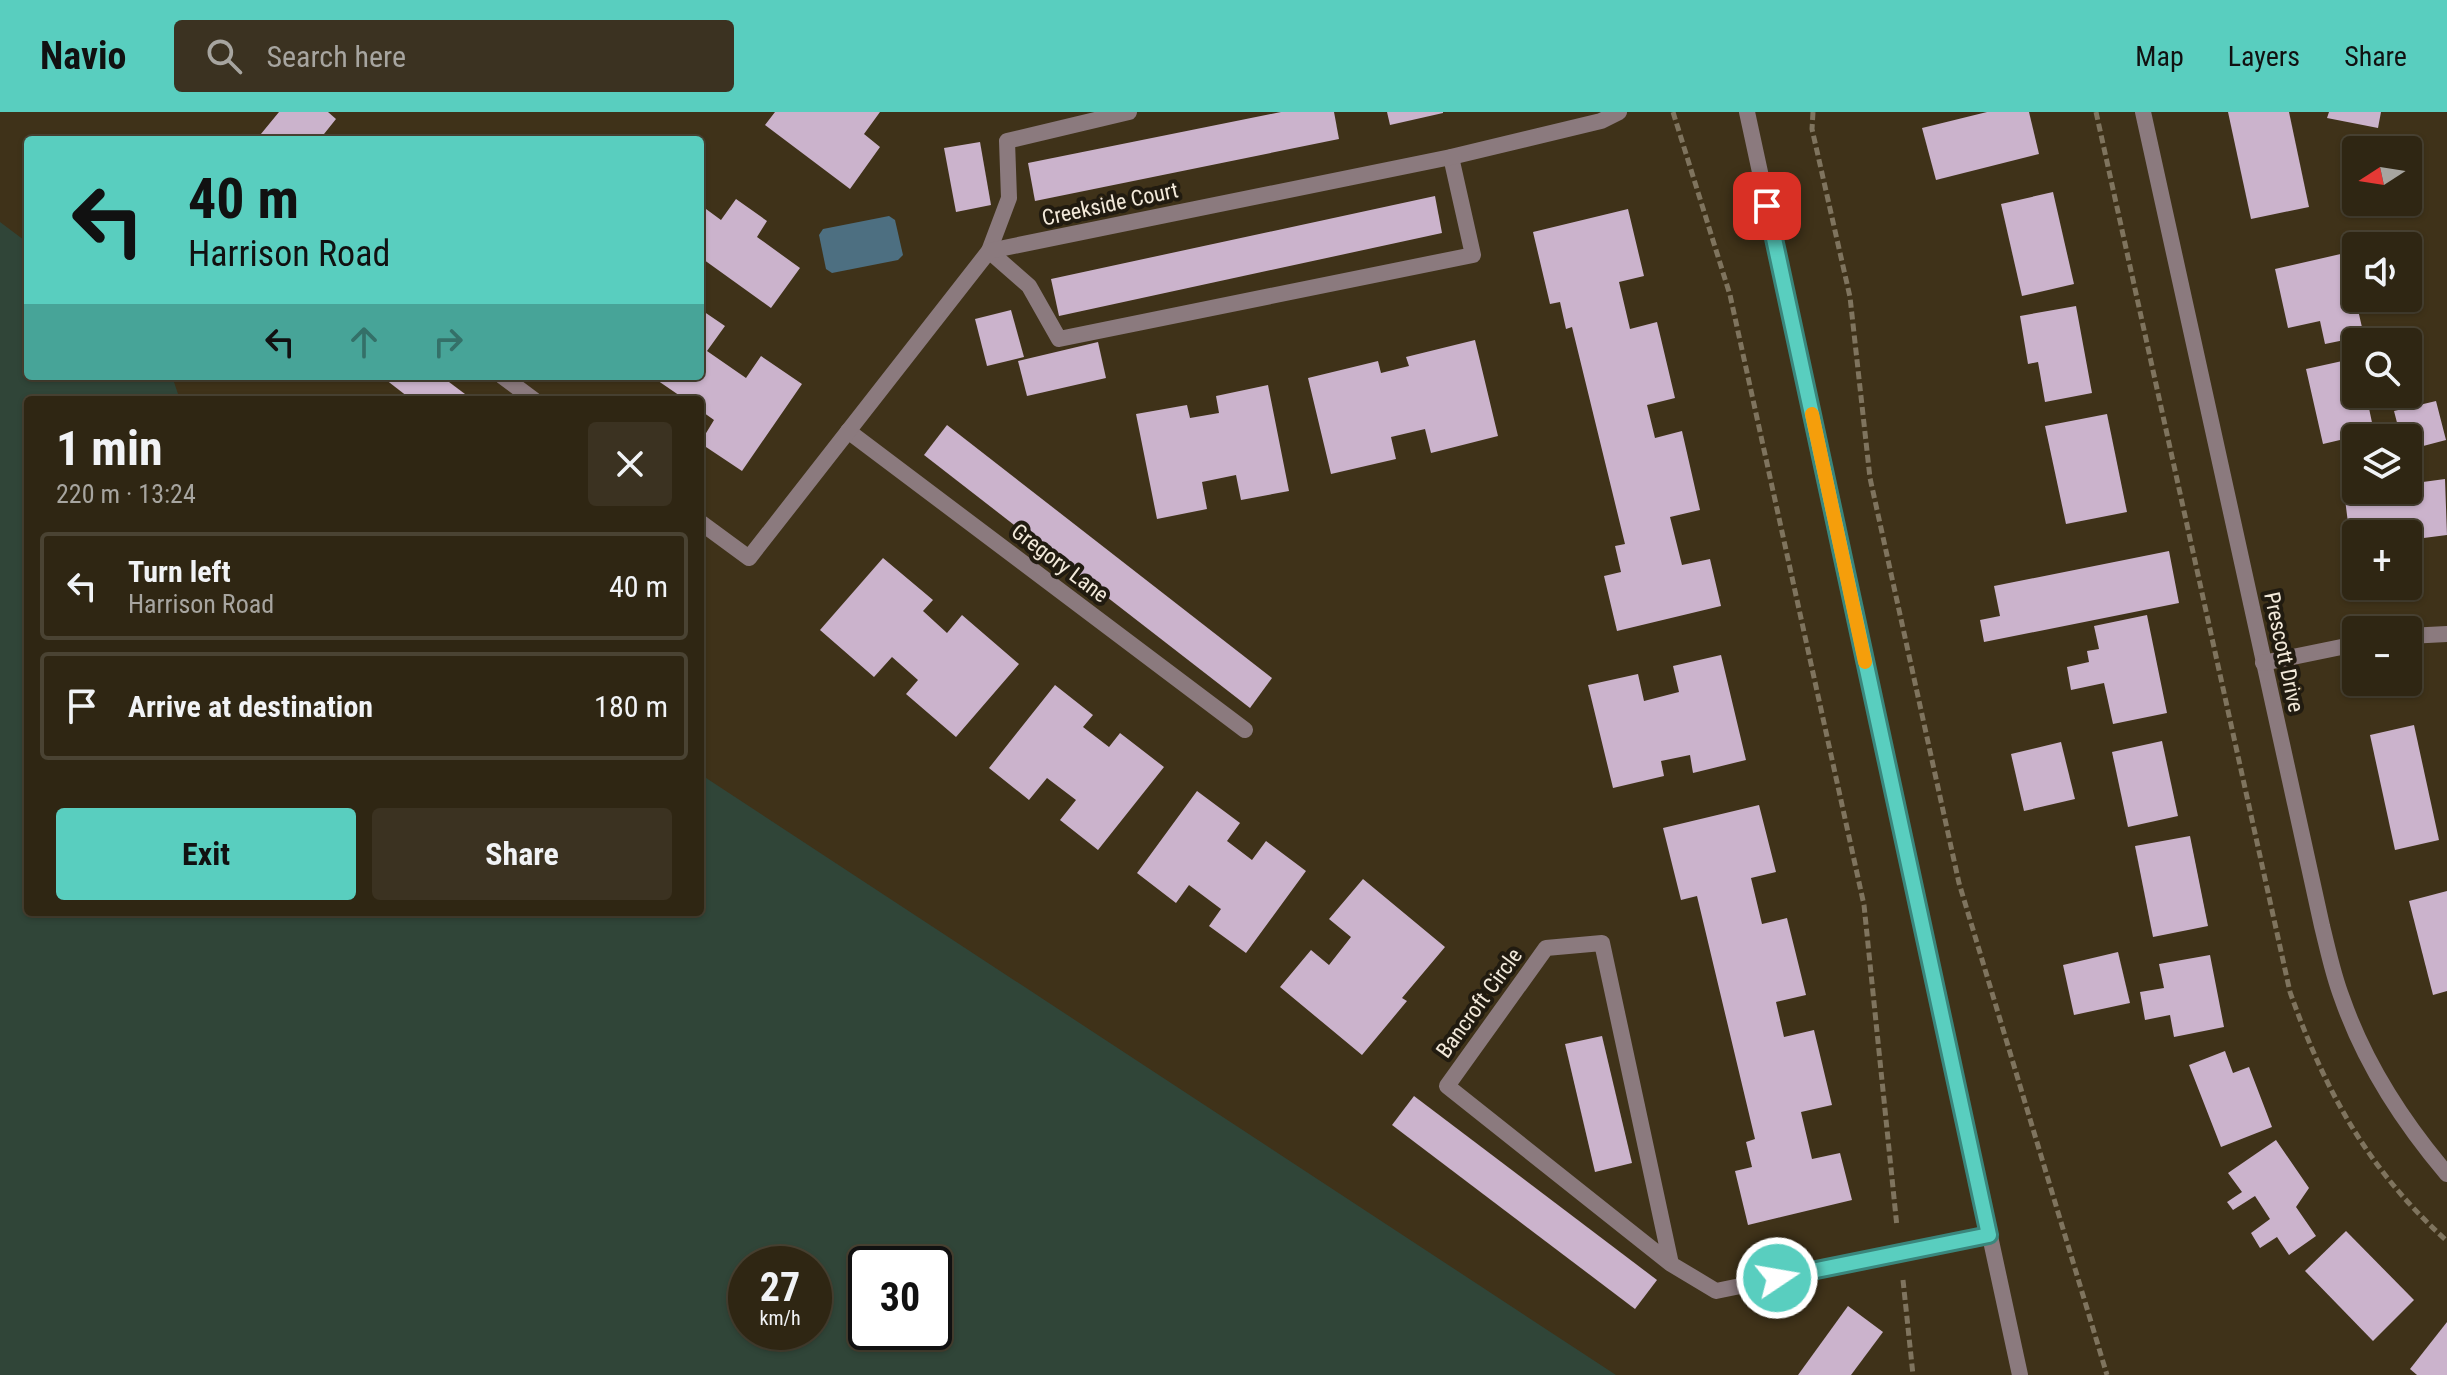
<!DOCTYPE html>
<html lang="en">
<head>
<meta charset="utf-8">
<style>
	body { margin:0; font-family:"Roboto Condensed",sans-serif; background:#3b3221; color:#f1f3f6; height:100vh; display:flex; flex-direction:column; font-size:30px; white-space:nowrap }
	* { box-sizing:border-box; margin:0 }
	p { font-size:26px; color:#a7a5a0 }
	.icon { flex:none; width:44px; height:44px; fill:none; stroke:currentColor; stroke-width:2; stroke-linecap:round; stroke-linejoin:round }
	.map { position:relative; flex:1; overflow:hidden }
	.panel { position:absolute; left:24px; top:284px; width:680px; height:520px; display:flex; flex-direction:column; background:#2f2613; border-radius:8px; box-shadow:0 2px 6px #0004,0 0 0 2px #4a4333 }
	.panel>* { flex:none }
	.banner { position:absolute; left:24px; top:24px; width:680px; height:244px; border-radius:8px; box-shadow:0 2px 6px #0004,0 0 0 2px #4a4333; background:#59cebf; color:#111; overflow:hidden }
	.needle { width:52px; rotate:258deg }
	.tools { position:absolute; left:2342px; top:24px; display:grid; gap:16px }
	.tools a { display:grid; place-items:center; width:80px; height:80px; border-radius:8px; background:#2f2613; box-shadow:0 2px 6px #0004,0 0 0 2px #4a4333; font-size:40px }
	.speed { position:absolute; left:728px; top:1134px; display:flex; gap:16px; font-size:40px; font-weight:700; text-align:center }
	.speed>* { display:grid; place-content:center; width:104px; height:104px; border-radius:50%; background:#2f2613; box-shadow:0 2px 6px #0004,0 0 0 2px #4a4333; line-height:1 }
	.speed small { font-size:20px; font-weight:400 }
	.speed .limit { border:4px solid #111; border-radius:12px; background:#fff; color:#111 }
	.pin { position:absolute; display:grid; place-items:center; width:68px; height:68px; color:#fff; margin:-34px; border-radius:16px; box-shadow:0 4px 12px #0006 }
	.me { position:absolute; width:88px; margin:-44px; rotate:78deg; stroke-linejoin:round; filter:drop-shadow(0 0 6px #0008) }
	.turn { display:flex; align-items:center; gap:28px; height:168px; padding:0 32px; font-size:36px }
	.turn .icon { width:104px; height:104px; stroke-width:2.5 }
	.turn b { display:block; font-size:56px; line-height:68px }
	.lanes { display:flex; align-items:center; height:76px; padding:0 32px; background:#0003; justify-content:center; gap:40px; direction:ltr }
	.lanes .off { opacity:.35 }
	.round { display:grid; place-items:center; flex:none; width:84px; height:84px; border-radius:8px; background:#3b3221 }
	.headline { display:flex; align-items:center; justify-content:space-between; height:136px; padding:0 32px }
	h1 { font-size:48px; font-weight:700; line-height:60px }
	.button { display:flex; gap:16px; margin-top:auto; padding:16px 32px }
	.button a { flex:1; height:92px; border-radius:8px; background:#59cebf; color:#111; font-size:32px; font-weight:700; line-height:92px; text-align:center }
	.button a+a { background:#3b3221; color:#f1f3f6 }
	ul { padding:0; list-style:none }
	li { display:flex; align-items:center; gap:24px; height:108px; margin:0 16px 12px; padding:0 16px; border:4px solid #4a4333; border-radius:8px }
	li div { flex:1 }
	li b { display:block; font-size:30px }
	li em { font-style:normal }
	header { display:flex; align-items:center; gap:48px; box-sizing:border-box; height:112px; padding:0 40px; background:#59cebf; color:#111 }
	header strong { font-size:38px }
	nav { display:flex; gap:44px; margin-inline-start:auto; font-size:28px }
	.search { width:560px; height:72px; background:#3b3221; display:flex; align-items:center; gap:20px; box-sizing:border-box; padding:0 28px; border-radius:8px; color:#a7a5a0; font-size:30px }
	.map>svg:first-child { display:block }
	.green { fill:#304538; fill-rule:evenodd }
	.water { fill:#4d6f81 }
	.building { fill:#cbb3cc }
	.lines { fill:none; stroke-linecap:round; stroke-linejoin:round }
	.path { stroke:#7f745e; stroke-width:5; stroke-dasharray:8 4; stroke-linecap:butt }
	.service { stroke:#8b7a7e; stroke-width:16 }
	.minor { stroke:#8b7a7e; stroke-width:16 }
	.tertiary { stroke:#8b7a7e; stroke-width:16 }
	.route-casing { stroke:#3a867c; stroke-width:20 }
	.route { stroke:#59cebf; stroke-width:14 }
	.slow { stroke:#f59e0b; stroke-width:14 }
	.labels { text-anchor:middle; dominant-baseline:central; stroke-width:8; stroke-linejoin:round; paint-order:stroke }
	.street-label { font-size:22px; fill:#f2e9da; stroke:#211b10 }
</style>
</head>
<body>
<header>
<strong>Navio</strong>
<div class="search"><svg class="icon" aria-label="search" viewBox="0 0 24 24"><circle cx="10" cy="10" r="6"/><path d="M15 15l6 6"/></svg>Search here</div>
<nav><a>Map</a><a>Layers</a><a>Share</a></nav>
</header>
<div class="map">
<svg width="2447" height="1263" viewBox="0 0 2447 1263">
	<rect width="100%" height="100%" fill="#3f3219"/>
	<path class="green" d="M 0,110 L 28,131 L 28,264 L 172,264 L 180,288 L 28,288 L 28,800 L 700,800 L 700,662 L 1616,1263 L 0,1263 ZM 746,1152 L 814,1152 L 814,1220 L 746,1220 ZM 866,1152 L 934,1152 L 934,1220 L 866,1220 Z"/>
	<polygon class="water" points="889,104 895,108 903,143 898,148 832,161 826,157 819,123 823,117"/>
	<g class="building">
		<polygon points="279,0 328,0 336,7 324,22 331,28 256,28"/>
		<polygon points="775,0 880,0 864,22 880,35 850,77 765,13"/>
		<polygon points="1281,0 1334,0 1339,27 1035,89 1028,51"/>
		<polygon points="1387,0 1443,0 1443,1 1390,13"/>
		<polygon points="1987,0 2029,0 2039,42 1936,68 1922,16"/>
		<polygon points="2228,0 2289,0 2309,95 2251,107"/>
		<polygon points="2329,0 2381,0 2378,16 2327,6"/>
		<polygon points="980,30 991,93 956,100 944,36"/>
		<polygon points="2053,80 2074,172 2022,184 2001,92"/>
		<polygon points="1435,84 1442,121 1059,204 1051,167"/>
		<polygon points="736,87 767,109 757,125 800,156 771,196 700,145 700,106 706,97 721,108"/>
		<polygon points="1628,97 1644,164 1619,170 1630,217 1657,210 1675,286 1647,293 1655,326 1682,319 1700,398 1670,405 1682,453 1710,447 1721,494 1617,519 1604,464 1621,460 1615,434 1625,432 1572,215 1566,217 1560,190 1550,192 1533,120"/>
		<polygon points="2345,141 2364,224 2325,232 2320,209 2288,216 2275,157"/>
		<polygon points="2076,194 2092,281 2045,290 2038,250 2028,252 2020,204"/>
		<polygon points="700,197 725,214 707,239 746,266 761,244 802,272 742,359 700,331 714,308 700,298 700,288 686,288 651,264 700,264"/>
		<polygon points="1011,198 1024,245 987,254 975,207"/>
		<polygon points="1475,228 1498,324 1431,341 1425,317 1391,325 1396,347 1331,362 1308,266 1378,249 1381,261 1409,254 1406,245"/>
		<polygon points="1098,230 1106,266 1027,284 1018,249"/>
		<polygon points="2356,246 2356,282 2366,282 2374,320 2323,332 2306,257"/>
		<polygon points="381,264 441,264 473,288 412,288"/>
		<polygon points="1268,273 1289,379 1241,388 1236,363 1202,370 1207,397 1157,407 1136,302 1187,293 1190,306 1219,301 1216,284"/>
		<polygon points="2436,289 2446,328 2408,338 2408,326 2401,326 2394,299"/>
		<polygon points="2107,302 2127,400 2066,412 2045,314"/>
		<polygon points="947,313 1272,566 1250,596 924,343"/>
		<polygon points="2445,367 2447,423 2408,428 2408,422 2356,422 2356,434 2351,435 2344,379 2408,378 2408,372"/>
		<polygon points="2169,439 2179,491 1984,530 1980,508 2000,504 1994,474"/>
		<polygon points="883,446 933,488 923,499 947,521 962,503 1019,552 956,625 906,582 918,568 892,545 874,565 820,518"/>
		<polygon points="2147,503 2167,601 2113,612 2104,571 2071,578 2067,555 2089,550 2087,539 2099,537 2094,514"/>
		<polygon points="1721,543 1746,648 1693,661 1690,643 1661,649 1664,664 1613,676 1588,573 1638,562 1644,589 1679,580 1673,554"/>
		<polygon points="1055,573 1093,603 1083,615 1109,635 1120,621 1164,655 1098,738 1060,708 1076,688 1047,666 1029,688 989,656"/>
		<polygon points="2414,613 2439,728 2395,738 2370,623"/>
		<polygon points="2162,629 2178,704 2128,715 2112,640"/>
		<polygon points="2061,630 2075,687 2024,699 2011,642"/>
		<polygon points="1197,679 1240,711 1227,729 1252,748 1266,729 1306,759 1246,841 1209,814 1221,797 1189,773 1176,791 1137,761"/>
		<polygon points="1759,693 1776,760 1751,766 1762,812 1787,806 1806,883 1776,890 1784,925 1814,918 1832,993 1801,1000 1812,1047 1840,1041 1852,1088 1748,1113 1735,1059 1752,1055 1746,1030 1755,1027 1697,784 1681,788 1663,716"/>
		<polygon points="2190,724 2208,814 2153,825 2135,734"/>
		<polygon points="1363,767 1445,835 1402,886 1407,889 1362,943 1280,875 1311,838 1329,853 1351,825 1329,807"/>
		<polygon points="2447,779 2447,879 2433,883 2409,789"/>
		<polygon points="2118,840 2130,891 2074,903 2063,853"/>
		<polygon points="2210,843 2224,915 2174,925 2170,903 2145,908 2140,880 2164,876 2159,852"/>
		<polygon points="1602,924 1632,1051 1595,1060 1565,932"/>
		<polygon points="2225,939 2233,961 2249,955 2272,1015 2221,1035 2189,953"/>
		<polygon points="1414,984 1657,1168 1635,1197 1392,1013"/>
		<polygon points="2276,1028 2309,1076 2296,1095 2316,1124 2289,1143 2277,1125 2260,1136 2251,1121 2270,1107 2255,1084 2233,1098 2227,1090 2242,1080 2228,1061"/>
		<polygon points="2346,1119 2414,1188 2373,1229 2305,1159"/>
		<polygon points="1848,1194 1883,1220 1851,1263 1798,1263"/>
		<polygon points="2447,1210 2447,1263 2417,1263 2410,1257"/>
	</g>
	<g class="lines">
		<g class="path">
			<polyline points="1673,0 1730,183 1864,793 1897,1115"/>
			<polyline points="1813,0 1812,17 1850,185 1870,366 1959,771 2107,1263"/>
			<path d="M 2096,0 L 2290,880 C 2325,979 2368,1058 2447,1129"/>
			<polyline points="1903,1168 1913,1263"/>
		</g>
		<polyline class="service" points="1129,0 1007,29 1009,86 989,139 1029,174 1059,227 1473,143 1451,45"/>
		<g class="minor">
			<path d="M 2143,0 L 2322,814 C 2328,838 2333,863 2342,886 C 2365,952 2402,1009 2447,1062"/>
			<polyline points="502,264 534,288"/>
			<polyline points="848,319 1245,618"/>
			<polyline points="700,410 749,446 989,139 1451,45 1601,9 1619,0"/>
			<polyline points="2408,524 2447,522"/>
			<polyline points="2263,551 2356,532"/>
			<polyline points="1671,1152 1447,974 1546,836 1602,831 1671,1152 1716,1179 1989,1123"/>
		</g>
		<polyline class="tertiary" points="1747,0 2020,1263"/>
	</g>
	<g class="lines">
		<defs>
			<polyline id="route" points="1767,94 1989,1123 1777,1166"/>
		</defs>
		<use href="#route" class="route-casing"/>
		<use href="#route" class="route"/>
		<polyline class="slow" points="1812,302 1865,550"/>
	</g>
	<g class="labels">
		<g class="street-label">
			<text transform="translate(1110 92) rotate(-12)">Creekside Court</text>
			<text transform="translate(1060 451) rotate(37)">Gregory Lane</text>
			<text transform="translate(2284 540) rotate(78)">Prescott Drive</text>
			<text transform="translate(1479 891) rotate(-54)">Bancroft Circle</text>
		</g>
	</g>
</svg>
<div class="tools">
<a><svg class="needle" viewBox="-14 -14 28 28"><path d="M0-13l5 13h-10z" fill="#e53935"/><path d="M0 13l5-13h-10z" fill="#a7a5a0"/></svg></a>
<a><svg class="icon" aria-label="sound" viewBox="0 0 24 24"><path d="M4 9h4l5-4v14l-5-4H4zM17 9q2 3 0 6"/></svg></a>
<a><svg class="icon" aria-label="search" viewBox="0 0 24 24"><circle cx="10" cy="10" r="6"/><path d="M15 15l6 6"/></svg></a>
<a><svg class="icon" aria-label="layers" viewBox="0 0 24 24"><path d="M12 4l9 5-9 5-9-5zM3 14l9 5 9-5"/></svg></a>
<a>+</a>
<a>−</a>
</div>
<div class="speed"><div>27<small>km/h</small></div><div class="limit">30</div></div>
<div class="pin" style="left:1767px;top:94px;background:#d93025"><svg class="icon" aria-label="arrive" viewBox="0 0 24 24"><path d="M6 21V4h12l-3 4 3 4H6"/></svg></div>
<svg class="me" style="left:1777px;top:1166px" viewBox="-20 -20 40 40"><circle r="17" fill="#59cebf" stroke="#fff" stroke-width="3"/><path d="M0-11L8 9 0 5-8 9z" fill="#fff"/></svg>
<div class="banner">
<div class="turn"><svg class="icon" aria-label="left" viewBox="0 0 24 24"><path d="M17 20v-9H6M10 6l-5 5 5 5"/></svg><div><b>40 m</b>Harrison Road</div></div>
<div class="lanes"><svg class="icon" aria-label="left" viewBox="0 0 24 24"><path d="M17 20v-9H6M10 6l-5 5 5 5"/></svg><svg class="icon off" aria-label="ahead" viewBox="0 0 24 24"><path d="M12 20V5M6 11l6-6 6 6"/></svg><svg class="icon off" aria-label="right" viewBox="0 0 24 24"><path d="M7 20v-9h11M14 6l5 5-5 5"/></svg></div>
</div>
<section class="panel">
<div class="headline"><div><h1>1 min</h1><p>220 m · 13:24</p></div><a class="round"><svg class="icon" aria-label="close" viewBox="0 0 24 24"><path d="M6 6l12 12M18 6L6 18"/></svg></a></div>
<ul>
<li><svg class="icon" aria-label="left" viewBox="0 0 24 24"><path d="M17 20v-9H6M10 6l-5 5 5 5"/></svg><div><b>Turn left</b><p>Harrison Road</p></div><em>40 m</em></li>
<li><svg class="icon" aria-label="arrive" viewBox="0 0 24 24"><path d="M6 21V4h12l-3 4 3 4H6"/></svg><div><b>Arrive at destination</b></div><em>180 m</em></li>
</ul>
<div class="button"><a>Exit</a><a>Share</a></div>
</section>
</div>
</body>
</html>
